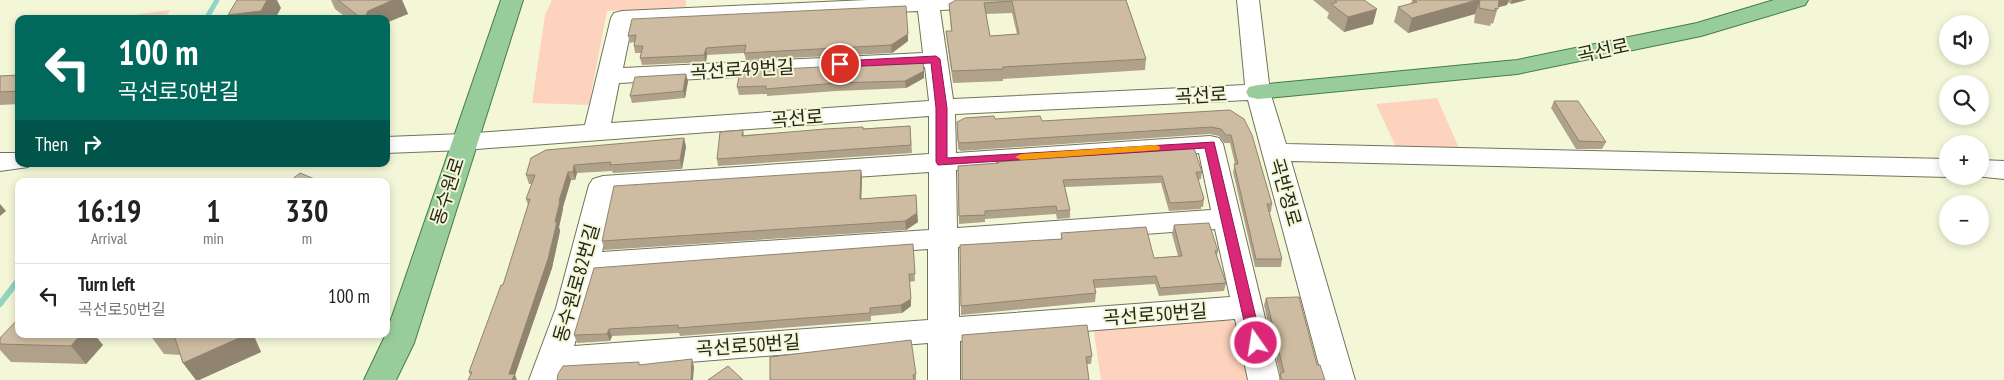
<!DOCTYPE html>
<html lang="en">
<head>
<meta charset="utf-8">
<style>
	body { margin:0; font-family:"PT Sans Narrow","Noto Sans KR",sans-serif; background:#f6f6f6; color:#222; height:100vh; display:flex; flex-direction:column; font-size:19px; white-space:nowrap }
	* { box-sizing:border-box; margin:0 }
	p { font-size:16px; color:#767676 }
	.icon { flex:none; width:28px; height:28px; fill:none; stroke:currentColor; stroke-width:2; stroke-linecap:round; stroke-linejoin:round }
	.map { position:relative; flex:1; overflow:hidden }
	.details { position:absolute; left:15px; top:178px; width:375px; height:160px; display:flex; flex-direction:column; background:#fff; border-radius:10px; box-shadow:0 2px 8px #0003 }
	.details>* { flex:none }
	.banner { position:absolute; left:15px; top:15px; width:375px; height:152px; border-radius:10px; box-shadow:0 2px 8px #0003; background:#00695c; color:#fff; overflow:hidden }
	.controls { position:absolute; left:1939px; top:15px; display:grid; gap:10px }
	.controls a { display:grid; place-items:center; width:50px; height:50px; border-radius:50%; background:#fff; box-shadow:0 2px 8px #0003; font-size:25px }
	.pin { position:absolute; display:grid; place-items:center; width:42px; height:42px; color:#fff; margin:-21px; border:2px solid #fff; border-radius:50%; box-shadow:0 1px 5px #0007 }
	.me { position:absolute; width:55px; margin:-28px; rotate:347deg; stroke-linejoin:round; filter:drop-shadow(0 0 4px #0008) }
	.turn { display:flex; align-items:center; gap:18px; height:105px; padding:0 20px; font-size:22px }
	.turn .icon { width:65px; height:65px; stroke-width:2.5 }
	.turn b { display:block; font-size:35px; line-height:42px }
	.then { display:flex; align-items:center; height:48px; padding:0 20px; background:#0003; gap:10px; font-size:19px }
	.eta { display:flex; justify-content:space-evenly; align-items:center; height:85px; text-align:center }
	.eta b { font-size:30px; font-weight:700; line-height:35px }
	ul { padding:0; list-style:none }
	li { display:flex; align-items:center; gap:15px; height:65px; padding:0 20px; border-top:1px solid #e0e0e0 }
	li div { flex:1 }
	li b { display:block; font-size:19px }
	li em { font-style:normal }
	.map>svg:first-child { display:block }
	.green { fill:#fed3be }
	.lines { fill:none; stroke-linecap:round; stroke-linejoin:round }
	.stream-far1 { stroke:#92d3c3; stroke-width:5 }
	.stream { stroke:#92d3c3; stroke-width:6 }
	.minor-casing { stroke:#717458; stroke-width:2 }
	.major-casing { stroke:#437d43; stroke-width:2 }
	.minor { fill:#fff; fill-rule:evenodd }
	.major { fill:#98cd9b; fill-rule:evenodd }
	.wall { fill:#b0a28a; fill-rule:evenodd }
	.shaded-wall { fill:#908471 }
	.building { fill:#cdbca1; stroke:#908471; fill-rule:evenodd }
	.route { fill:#db2777; stroke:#8e194d }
	.slow { fill:#f59e0b }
	.labels { text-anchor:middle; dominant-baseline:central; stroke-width:4; stroke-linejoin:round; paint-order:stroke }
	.street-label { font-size:19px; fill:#26271b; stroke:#f4f7d7 }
</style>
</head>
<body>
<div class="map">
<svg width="2004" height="380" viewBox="0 0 2004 380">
	<rect width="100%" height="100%" fill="#f4f7d7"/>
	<g class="green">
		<polygon points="552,0 686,0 686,7 607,11 589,105 532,103 545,15"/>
		<polygon points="170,10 165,19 102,19"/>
		<polygon points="1437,98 1459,148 1396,147 1376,104"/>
		<polygon points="1229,320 1240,326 1256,380 1101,380 1093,326"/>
	</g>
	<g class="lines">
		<polyline class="stream-far1" points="206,19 217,0"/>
		<polyline class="stream" points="0,304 19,279"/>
		<defs>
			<g id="minor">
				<path d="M 867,0 L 1023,0 L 1020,5 L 1012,7 L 940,10 L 953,99 L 1245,85 L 1237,0 L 1259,0 L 1270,92 L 1286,144 L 1948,159 L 1948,176 L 1949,176 L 1948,177 L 1291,161 L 1355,380 L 1323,380 L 1248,100 L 955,114 L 956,153 L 1210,136 L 1219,138 L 1223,144 L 1280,380 L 1248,380 L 1235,319 L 960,341 L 960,380 L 928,380 L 928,343 L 565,372 L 561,380 L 529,380 L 556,308 L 589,185 L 593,179 L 603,176 L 929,154 L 929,116 L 463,150 L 386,153 L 386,137 L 463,134 L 585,125 L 611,18 L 614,13 L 622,11 ZM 918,11 L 923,53 L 623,68 L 632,24 ZM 925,67 L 929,101 L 611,123 L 619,83 ZM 1199,153 L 1211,210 L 957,228 L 956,170 ZM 929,172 L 929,230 L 602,252 L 615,193 ZM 1215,229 L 1230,297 L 959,317 L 958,247 ZM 928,249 L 928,320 L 574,346 L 596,273 Z"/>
				<polygon points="0,153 19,153 19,164 31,164 28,167 0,171"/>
				<polygon points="1980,160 2004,161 2004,179 1975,176 1980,176"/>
			</g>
			<g id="major">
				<polygon points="501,0 523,0 414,343 396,380 364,380 386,334"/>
				<polygon points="1774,0 1808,0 1805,5 1701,36 1517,74 1258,99 1249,97 1246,92 1249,87 1258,85 1517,60 1697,23"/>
			</g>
		</defs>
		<use href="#minor" class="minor-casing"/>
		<use href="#major" class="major-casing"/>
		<use href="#minor" class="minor"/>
		<use href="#major" class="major"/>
	</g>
	<g class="wall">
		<polygon points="331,0 402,0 408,14 386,19 348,19 335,9"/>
		<path d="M 956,0 L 1126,0 L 1146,59 L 1145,70 L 1003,79 L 1003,81 L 953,83 L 947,42 L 946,31 L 951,31 L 949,4 ZM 1012,13 L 1017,34 L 990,36 L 986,14 Z"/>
		<polygon points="1313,0 1364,0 1373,24 1344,32 1327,18 1329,13"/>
		<polygon points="1412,0 1526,0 1511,4 1508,2 1507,5 1498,7 1493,24 1491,23 1490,26 1474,23 1475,14 1408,33 1394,22 1398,7 1411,4"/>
		<polygon points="632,19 908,41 892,53 746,60 744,53 707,55 706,62 642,65 640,58 641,53 635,53 634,46 634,42 630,43 628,36"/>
		<polygon points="19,75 19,104 0,105 0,76"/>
		<polygon points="924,78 906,88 837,91 767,96 767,94 739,95 737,87"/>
		<polygon points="688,81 685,98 632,103 630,96"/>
		<polygon points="1554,101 1606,142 1602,149 1576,149 1551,108"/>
		<polygon points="1230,110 1272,204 1271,212 1269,212 1282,259 1281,267 1255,267 1233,172 1235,164 1230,143 1224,143 1219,136 1210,134 961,151 958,149 957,122 995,119 1042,121"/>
		<polygon points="910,126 912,153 718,166 717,159 743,130 744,135"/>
		<polygon points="684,138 686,147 682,169 613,173 612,171 577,173 575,180 571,180 563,207 563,209 559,227 560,231 552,268 515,375 470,375 469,372 503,285 528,205 526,199 532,184 529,184 526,175"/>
		<polygon points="996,162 1202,172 1201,179 1198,180 1204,199 1203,207 1201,207 1201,209 1169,211 1161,183 1065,187 1070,210 1070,218 1057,219 1056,214 985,219 985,222 959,224 958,166 996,163"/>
		<polygon points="861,170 862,178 861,199 916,195 918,222 906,230 604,250 602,241"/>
		<polygon points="1174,225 1218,251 1217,256 1226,283 1224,291 1159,296 1155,284 1095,288 1096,293 1095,302 961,315 960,245 1061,239 1061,233 1154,258 1178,256 1172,234"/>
		<polygon points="913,244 915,281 909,282 911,306 902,313 871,316 871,321 680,336 679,333 612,336 610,341 577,343 574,335"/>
		<polygon points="1266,298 1317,365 1325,380 1279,380 1280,374 1264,305"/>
		<polygon points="151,334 253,334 261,352 199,380 196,380 183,363 181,355 164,354 150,335"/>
		<polygon points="962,335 1092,356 1091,364 1087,364"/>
		<polygon points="0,338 103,345 86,364 11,362 0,350"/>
		<polygon points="916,374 916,380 770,380"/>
	</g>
	<g class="shaded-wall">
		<polygon points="267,0 277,0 281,8 275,19 231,19 228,15"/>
		<polygon points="393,0 402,0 408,14 386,23 386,19 364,19 368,11"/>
		<polygon points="1477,0 1480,0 1475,14 1408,33 1412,18"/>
		<polygon points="1497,0 1509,0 1507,5 1495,8"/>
		<polygon points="1512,0 1526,0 1511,4"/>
		<polygon points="1377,9 1373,24 1344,32 1348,17"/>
		<polygon points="908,34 908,41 892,53 891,45"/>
		<polygon points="706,48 707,55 706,62 704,55"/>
		<polygon points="924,71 924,78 906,88 905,81"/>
		<polygon points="686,74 688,81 685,98 683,91"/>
		<polygon points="684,138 686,147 682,169 680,160"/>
		<polygon points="574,165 577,173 575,180 573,172"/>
		<polygon points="861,170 862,178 861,208 860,199"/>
		<polygon points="568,172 571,180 563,207 563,209 559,227 560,231 552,268 515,375 517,380 511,380 509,374 555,222 559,201"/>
		<polygon points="0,204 6,211 0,216"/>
		<polygon points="917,213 918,222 906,230 905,221"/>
		<polygon points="911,299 911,306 902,313 901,305"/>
		<polygon points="609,329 612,336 610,341 607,334"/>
		<polygon points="81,334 94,334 103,345 86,364 71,346"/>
		<polygon points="248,334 253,334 261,352 199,380 196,380 183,363"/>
		<polygon points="692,359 694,367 693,380 691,380"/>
	</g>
	<g class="building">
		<polygon points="237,0 267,0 261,11 228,15"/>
		<polygon points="338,0 393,0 368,11 364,19 362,19"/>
		<path d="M 956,0 L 1126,0 L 1146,59 L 1003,67 L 1003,69 L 952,71 L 946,31 L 952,31 L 949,4 ZM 1012,1 L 1019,34 L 990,36 L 984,3 Z"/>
		<polygon points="1335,0 1364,0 1377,9 1348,17 1331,4 1337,2"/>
		<polygon points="1413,0 1477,0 1412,18 1398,7 1417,2"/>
		<polygon points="1480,0 1499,0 1498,9 1495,8 1495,11 1479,8"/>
		<polygon points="906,6 908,34 891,45 744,53 746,45 706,48 704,55 640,58 643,46 634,46 636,35 628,36 632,19"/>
		<polygon points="923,62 924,71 905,81 836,83 766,89 766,86 737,87 740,71"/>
		<polygon points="686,74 683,91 630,96 635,77"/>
		<polygon points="19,75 19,91 0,92 0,76"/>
		<polygon points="1554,101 1578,101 1606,142 1579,141"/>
		<polygon points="1230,110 1244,119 1252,135 1272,204 1267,204 1282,259 1256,259 1234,164 1238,164 1231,135 1226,135 1221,129 1211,127 961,143 958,141 957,122 965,118 994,116 995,119 1040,116 1042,121"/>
		<polygon points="910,126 911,145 717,159 720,132 743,130 742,136 825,129 863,127 863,129"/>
		<polygon points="684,138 680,160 610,165 611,162 574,165 573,172 568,172 559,201 560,201 555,222 557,222 548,259 509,374 515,374 512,380 468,380 472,372 469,372 501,285 503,285 530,199 526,199 535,175 526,175 531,158 546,150"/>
		<polygon points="1194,148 1202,172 1196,172 1204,199 1202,200 1202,201 1170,203 1162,176 1063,180 1070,210 1057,211 1056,206 985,211 985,215 959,216 958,166 999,163 996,162"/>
		<polygon points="861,170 860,199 916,195 917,213 905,221 602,241 614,186"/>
		<polygon points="300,173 317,180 316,181 290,181"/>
		<polygon points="1209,223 1218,251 1215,251 1226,283 1160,288 1156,276 1093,280 1096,293 961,306 960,245 1062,239 1061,233 1146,227 1154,258 1182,256 1174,225"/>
		<polygon points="913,244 915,274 909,274 911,299 901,305 870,308 870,313 678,328 678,325 609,329 607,334 574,335 594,268"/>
		<polygon points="1299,297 1317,365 1320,365 1325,380 1282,380 1280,374 1284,372 1266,298"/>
		<polygon points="19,318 19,334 81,334 71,346 0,344 0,338"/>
		<polygon points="1087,325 1092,356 1086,357 1089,380 962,380 962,335"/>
		<polygon points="151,334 248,334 183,363 175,338 150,335"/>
		<polygon points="911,340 916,374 913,375 914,380 770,380 770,357"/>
		<polygon points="692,359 691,380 557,380 558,374 563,366 639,362 639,365"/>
		<polygon points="728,366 743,380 708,380"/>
	</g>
	<polygon class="route" points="936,56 940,59 947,108 947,158 1214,142 1262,343 1260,347 1251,347 1249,343 1205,148 938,165 936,162 936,108 931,63 840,67 835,64 840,61"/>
	<polygon class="slow" points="1155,145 1159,146 1160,148 1159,150 1021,160 1015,157 1021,154"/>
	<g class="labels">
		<g class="street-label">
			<text transform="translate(1603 50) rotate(-12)">곡선로</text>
			<text transform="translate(742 69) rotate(-3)">곡선로49번길</text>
			<text transform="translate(1201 95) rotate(-3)">곡선로</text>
			<text transform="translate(797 118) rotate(-4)">곡선로</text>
			<text transform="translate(447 191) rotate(-72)">동수원로</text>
			<text transform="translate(1286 192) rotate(74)">곡반정로</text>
			<text transform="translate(576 283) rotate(-74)">동수원로82번길</text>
			<text transform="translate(1155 314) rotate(-4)">곡선로50번길</text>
			<text transform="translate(748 345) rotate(-4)">곡선로50번길</text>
		</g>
	</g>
</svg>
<div class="controls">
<a><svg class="icon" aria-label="sound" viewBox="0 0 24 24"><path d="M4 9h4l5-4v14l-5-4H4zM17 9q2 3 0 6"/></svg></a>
<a><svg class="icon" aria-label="search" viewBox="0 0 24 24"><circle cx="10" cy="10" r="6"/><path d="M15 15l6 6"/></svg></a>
<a>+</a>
<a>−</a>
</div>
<div class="pin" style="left:840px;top:64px;background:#d93025"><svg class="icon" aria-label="arrive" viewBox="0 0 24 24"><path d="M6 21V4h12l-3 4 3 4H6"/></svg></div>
<svg class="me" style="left:1256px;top:343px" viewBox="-20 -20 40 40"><circle r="17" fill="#db2777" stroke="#fff" stroke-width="3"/><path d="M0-11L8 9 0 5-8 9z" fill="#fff"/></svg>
<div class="banner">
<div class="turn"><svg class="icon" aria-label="left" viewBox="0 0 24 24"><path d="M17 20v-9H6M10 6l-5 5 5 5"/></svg><div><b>100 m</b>곡선로50번길</div></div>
<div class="then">Then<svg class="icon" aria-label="right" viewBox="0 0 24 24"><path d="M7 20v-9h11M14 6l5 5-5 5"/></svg></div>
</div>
<section class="details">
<div class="eta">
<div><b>16:19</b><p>Arrival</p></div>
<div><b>1</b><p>min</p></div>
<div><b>330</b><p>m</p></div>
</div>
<ul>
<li><svg class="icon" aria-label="left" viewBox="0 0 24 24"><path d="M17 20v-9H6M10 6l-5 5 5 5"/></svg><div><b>Turn left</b><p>곡선로50번길</p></div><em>100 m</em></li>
</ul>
</section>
</div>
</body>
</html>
